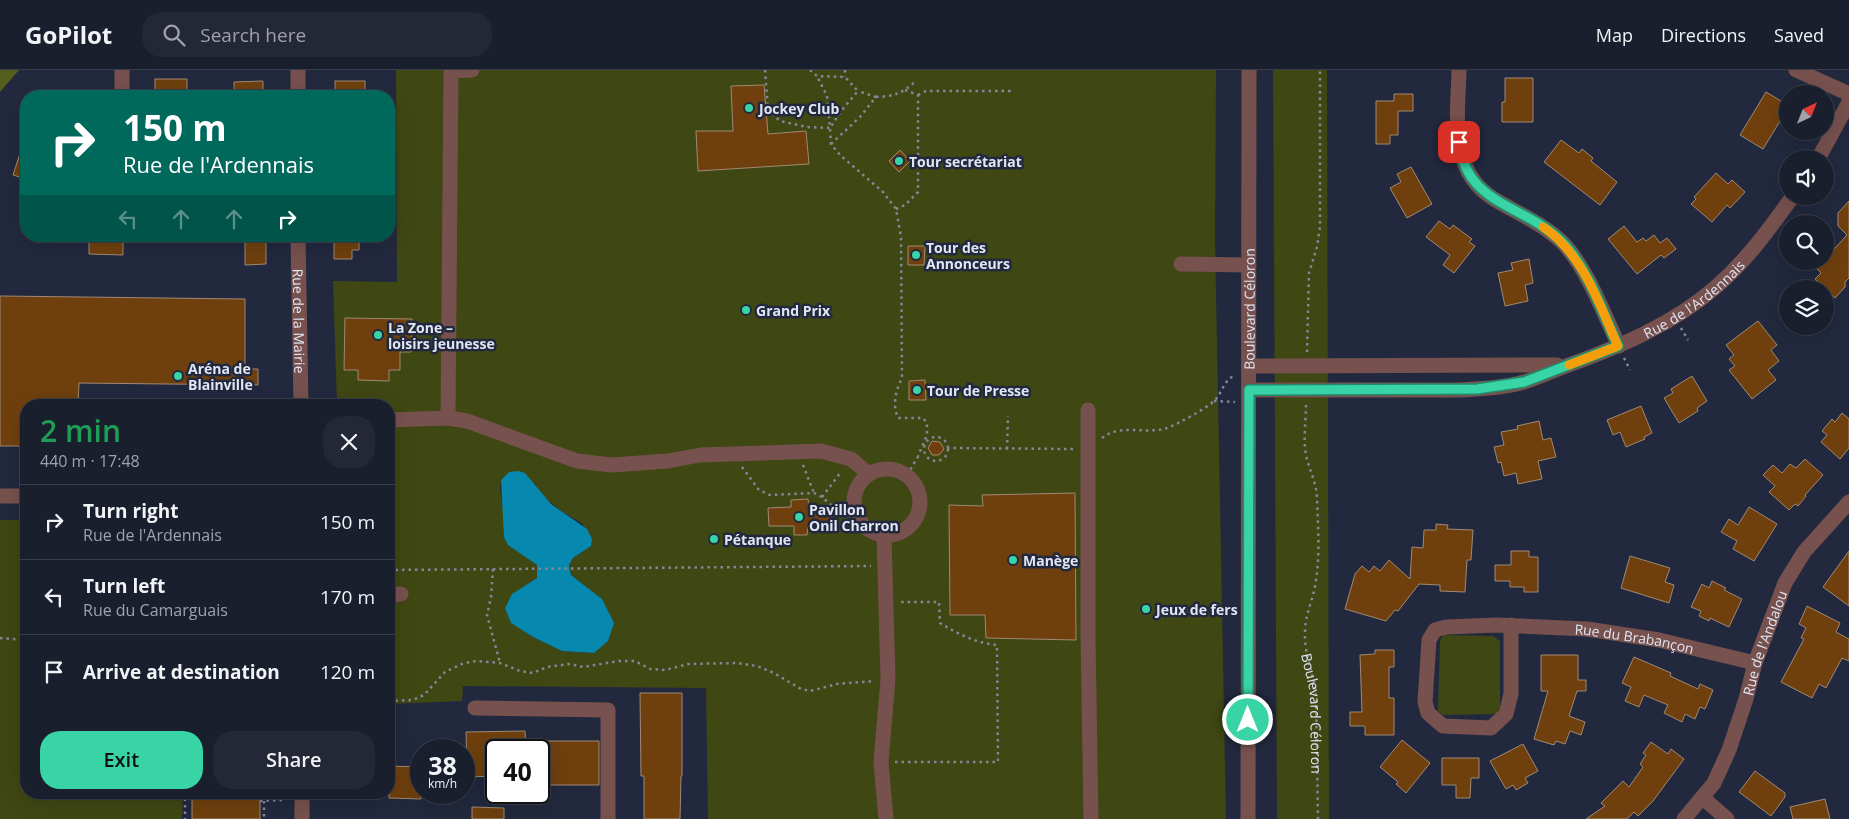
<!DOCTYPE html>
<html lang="en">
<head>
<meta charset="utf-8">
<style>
	body { margin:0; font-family:"Open Sans",sans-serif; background:#232736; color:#f1f3f6; height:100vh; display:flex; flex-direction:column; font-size:19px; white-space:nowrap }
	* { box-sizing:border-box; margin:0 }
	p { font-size:16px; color:#9fa2aa }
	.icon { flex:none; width:28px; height:28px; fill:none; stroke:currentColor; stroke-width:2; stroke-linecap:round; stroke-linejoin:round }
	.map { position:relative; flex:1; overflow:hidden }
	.sheet { position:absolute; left:20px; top:329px; width:375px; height:400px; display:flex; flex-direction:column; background:#1a1f2e; border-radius:20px; box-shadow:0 5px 20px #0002,0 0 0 1px #383d4a }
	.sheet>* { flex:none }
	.guide { position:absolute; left:20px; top:20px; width:375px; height:152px; border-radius:20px; box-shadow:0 5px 20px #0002,0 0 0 1px #383d4a; background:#00695c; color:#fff; overflow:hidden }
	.needle { width:32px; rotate:43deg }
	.fabs { position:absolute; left:1779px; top:15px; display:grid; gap:10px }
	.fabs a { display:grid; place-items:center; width:55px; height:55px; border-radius:50%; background:#1a1f2e; box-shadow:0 5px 20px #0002,0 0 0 1px #383d4a; font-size:25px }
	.speed { position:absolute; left:410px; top:669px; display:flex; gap:10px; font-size:25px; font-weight:700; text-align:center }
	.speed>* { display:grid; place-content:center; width:65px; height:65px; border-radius:50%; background:#1a1f2e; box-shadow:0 5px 20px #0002,0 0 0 1px #383d4a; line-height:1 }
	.speed small { font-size:12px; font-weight:400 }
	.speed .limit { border:2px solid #111; border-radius:8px; background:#fff; color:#111 }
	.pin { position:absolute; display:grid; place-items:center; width:42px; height:42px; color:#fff; margin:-21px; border-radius:10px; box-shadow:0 2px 8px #0006 }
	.me { position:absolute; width:55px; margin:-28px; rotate:0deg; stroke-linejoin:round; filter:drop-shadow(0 0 4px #0008) }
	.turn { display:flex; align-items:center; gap:18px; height:105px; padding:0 20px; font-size:22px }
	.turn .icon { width:65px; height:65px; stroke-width:2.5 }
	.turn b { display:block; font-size:35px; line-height:42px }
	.lanes { display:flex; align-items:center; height:48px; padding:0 20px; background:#0003; justify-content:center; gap:25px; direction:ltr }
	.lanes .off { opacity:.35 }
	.round { display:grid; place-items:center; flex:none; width:52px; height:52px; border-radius:20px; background:#232736 }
	.overview { display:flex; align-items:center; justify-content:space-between; height:85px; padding:0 20px }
	h1 { font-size:30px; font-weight:600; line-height:38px; color:#1e9e55 }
	.cta { display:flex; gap:10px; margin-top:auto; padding:10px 20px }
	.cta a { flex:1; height:58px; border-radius:20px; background:#38d4a6; color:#111; font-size:20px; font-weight:600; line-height:58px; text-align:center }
	.cta a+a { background:#232736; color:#f1f3f6 }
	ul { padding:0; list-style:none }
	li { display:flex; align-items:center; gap:15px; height:75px; padding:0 20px; border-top:1px solid #383d4a }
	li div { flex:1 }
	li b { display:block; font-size:19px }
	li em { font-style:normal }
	header { display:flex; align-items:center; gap:30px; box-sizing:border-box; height:70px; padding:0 25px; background:#1a1f2e; border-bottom:1px solid #383d4a }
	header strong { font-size:24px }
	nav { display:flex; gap:28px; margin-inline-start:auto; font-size:18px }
	.search { width:350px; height:45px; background:#232736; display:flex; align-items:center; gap:12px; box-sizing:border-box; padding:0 18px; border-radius:20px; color:#9fa2aa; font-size:19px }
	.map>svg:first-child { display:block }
	.green { fill:#3f4713; fill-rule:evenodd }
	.forest { fill:#545e1d }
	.water { fill:#0688af }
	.building { fill:#6f400e; stroke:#a08975 }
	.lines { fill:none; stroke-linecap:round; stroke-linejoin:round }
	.path { stroke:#828899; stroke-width:2.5; stroke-dasharray:2.5 4; stroke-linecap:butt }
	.minor { stroke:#76514e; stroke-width:15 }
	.route-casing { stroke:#248a6c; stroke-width:12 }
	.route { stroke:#38d4a6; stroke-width:9 }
	.slow { stroke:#f59e0b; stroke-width:9 }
	.poi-dot { fill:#38d4a6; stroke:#22293e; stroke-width:2 }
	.labels { text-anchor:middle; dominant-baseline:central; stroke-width:5; stroke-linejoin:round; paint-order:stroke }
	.poi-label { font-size:14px; font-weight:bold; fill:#e1e6f4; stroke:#22293e; text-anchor:start }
	.street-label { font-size:14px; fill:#e1e6f4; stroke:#22293e }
</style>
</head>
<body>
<header>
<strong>GoPilot</strong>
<div class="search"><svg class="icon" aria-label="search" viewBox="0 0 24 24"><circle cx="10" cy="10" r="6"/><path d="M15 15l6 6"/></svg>Search here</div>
<nav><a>Map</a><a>Directions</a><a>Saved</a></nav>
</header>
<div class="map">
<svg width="1849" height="749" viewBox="0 0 1849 749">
	<rect width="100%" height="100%" fill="#22293e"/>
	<g class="green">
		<path d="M 396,0 L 1216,0 L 1215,170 L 1226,749 L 708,749 L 706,618 L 463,616 L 462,631 L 389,634 L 389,335 L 337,335 L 333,211 L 397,212 ZM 505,406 L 535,414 C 546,433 564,443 583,454 L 584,481 L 573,488 L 569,495 L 571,505 L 602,529 L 593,583 L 562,581 L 533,567 L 512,553 L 505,538 L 512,525 L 537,508 L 537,495 L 509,475 L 500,419 L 501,410 Z"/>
		<polygon points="1273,0 1327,0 1329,749 1277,749"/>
		<polygon points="0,450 26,450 26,722 183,723 182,749 0,749"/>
		<polygon points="1444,565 1493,566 1500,571 1500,639 1495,644 1443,645 1438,641 1440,570"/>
	</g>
	<polygon class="forest" points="0,0 19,0 0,22"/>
	<polygon class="water" points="518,401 525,403 551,434 587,459 592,469 591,476 573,488 569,495 571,505 602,529 614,553 608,571 594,583 562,581 533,567 511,553 505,538 512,524 537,508 537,495 508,475 504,467 501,410 509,402"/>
	<g class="building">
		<polygon points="1505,8 1533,8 1533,52 1502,52 1502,32 1505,32"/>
		<rect x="155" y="9" width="32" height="17"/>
		<polygon points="263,11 263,26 234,26 234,12"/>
		<rect x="335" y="11" width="30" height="15"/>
		<polygon points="764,15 768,64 806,61 809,94 698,101 696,61 733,61 731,16"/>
		<polygon points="1766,22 1788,35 1788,38 1763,79 1740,65"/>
		<polygon points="1394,24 1413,24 1413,41 1398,41 1398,65 1390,65 1390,74 1376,74 1376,31 1394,31"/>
		<polygon points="1561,70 1579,83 1582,79 1593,88 1591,91 1617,112 1600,135 1544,92"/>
		<polygon points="24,71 26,72 26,109 13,105"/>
		<polygon points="900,80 910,91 899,102 889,91"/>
		<polygon points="1411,97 1432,134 1407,148 1390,118 1401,112 1397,104"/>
		<polygon points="1716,103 1728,114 1732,110 1745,122 1730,138 1727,135 1712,152 1691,134 1696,129 1694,127"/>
		<polygon points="1849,131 1849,208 1845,212 1845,217 1835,228 1815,209 1821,203 1816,198 1822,191 1825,191 1825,189 1847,165 1838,156 1838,143"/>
		<polygon points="1439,151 1450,159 1453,155 1472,169 1469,172 1475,176 1454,203 1443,195 1450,185 1426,167"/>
		<polygon points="1624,156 1637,172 1643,168 1646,171 1654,165 1660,173 1667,168 1676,179 1664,188 1661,185 1637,204 1608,169"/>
		<polygon points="89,166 123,166 123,185 89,184"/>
		<polygon points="245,166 266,166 266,194 245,195"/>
		<polygon points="334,166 359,166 359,180 352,180 352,189 334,189"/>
		<polygon points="908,176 925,176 924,195 908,195"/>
		<polygon points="1529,189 1533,213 1525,215 1528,231 1505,236 1498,203 1513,200 1511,193"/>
		<polygon points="0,226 245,229 245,299 258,299 258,315 79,313 78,335 26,335 26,376 0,376"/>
		<polygon points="345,248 412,249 411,282 400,282 400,300 389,300 389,311 358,310 358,300 344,300"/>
		<polygon points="1758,251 1777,275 1771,280 1779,291 1768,300 1776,310 1752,329 1729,300 1735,296 1729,289 1734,285 1726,275"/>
		<polygon points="1692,306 1707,331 1697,338 1698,341 1679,353 1664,328 1673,323 1671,319"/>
		<polygon points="925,310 926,330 909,330 909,311"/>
		<polygon points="1641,336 1652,363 1644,367 1645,369 1626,377 1620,362 1613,365 1607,350"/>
		<polygon points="1842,343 1849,349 1849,378 1840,389 1821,372 1827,365 1822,361 1832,349 1835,352"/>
		<polygon points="1539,351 1543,370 1551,368 1556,387 1538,391 1542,409 1518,414 1516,403 1504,406 1501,392 1498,393 1494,377 1504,375 1501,362 1518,359 1517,356"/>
		<polygon points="932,371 940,372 944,379 939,385 932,385 928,378"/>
		<polygon points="1805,389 1823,405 1805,425 1806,426 1798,436 1795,434 1789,440 1769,422 1775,416 1763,405 1773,395 1782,403 1790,394 1796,398"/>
		<polygon points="1075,423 1076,570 986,568 985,545 950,545 949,435 983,436 982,425"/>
		<polygon points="808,429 809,438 830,437 831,456 808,456 807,465 794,465 794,456 769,456 768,438 791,437 791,430"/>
		<polygon points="1749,437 1777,454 1754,491 1733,479 1737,471 1721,462 1729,449 1738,455"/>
		<polygon points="1436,454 1448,455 1447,459 1473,460 1471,490 1467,490 1465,522 1440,521 1440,515 1419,514 1398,541 1395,540 1386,551 1345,539 1355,504 1362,496 1369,502 1374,496 1380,501 1389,490 1410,509 1412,477 1423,478 1424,460 1436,460"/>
		<polygon points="1511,481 1529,481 1529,487 1538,487 1538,522 1524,522 1524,517 1510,517 1510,511 1495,511 1495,495 1511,495"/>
		<polygon points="1849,481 1849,536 1823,517"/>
		<polygon points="1630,486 1670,498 1665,512 1674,515 1669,533 1621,518"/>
		<polygon points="1712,511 1726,518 1724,520 1742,529 1729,557 1710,548 1709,551 1699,546 1701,541 1691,537 1702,514 1709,518"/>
		<polygon points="1807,536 1840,553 1836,562 1849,569 1849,591 1842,588 1826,618 1819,614 1812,628 1781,612 1804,569 1801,568 1806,558 1799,554"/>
		<polygon points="1375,580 1394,580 1394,597 1389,597 1389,628 1394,628 1394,665 1365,665 1365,656 1350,656 1350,642 1362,642 1360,585 1375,584"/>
		<polygon points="1541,585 1578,585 1578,610 1586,610 1586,621 1577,621 1569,646 1585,652 1581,665 1570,661 1565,674 1556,671 1554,675 1534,669 1548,621 1541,621"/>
		<polygon points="1634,587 1671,603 1670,606 1698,619 1700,614 1713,620 1705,639 1700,637 1695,649 1685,644 1682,652 1664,643 1668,635 1644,625 1639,637 1625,631 1631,617 1622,613"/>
		<polygon points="640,623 682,623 682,706 681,706 680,749 644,749 644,706 641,706"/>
		<polygon points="525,661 526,680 496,680 496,706 467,707 466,662"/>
		<polygon points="1402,670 1430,693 1406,723 1396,714 1398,712 1380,697"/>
		<polygon points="539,671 599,671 599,715 542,715 542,696 539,696"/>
		<polygon points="1651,672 1668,684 1671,679 1684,689 1653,731 1638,746 1634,742 1627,749 1586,749 1605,736 1601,733 1623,711 1629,717 1643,697 1640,694 1646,685 1643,683"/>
		<polygon points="1523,674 1538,701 1525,708 1528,713 1516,720 1513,715 1506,719 1490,691"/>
		<polygon points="1442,688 1479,688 1479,708 1471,708 1470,728 1456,728 1456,715 1442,715"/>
		<polygon points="389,696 421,697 421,729 389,728"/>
		<polygon points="1755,701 1785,723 1785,727 1771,746 1739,722"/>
		<rect x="192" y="722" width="68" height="27"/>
		<polygon points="1825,729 1830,749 1793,749 1790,737"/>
		<polygon points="472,737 504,738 504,749 472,749"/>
	</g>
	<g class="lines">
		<g class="path">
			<polyline points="765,0 768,40 780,51 807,57 830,58 827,26 817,6"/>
			<path d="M 810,0 L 817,6 L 845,7 L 858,21 L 842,40 L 830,58 L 831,74 L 840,85 L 883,122 L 896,139 L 901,167 L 902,308 C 896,320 892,334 898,348 L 923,348 L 927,353 L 927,365 L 918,386"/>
			<polyline points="845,0 845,7"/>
			<polyline points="905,20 918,25"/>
			<polyline points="918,25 926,21 1012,21"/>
			<path d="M 876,27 C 895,26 901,24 916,11"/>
			<polyline points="831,74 860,47 876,27 858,21"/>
			<polyline points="896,139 905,135 918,122 918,25"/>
			<polyline points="1681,258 1688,270"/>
			<polyline points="1307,282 1309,203 1317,177 1320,157 1320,0"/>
			<polyline points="1624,288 1630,300"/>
			<polyline points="1214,331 1235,332"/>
			<path id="s1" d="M 1306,335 C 1306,351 1303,369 1306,385 C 1309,400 1317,413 1317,429 C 1318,456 1320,484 1316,510 C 1314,528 1305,544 1305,562 C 1304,585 1314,604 1316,626 L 1318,749"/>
			<circle cx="936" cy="379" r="12"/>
			<path d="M 1102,368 C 1121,353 1146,365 1167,358 C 1176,355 1209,337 1215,330 C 1222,323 1224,310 1234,306"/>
			<polyline points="947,378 1073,379"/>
			<polyline points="1007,379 1008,346"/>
			<polyline points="803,395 814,423"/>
			<polyline points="742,397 759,420 770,425 814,423 822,427 831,435 831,439 855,442"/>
			<polyline points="907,405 919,385"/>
			<polyline points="822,427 841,402"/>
			<polyline points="493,499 491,527 487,545 500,593"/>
			<polyline points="389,500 871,496"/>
			<polyline points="0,568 26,570"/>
			<polyline points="389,631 413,630 424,625 445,602 464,593 477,591 500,593 520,601 533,603 547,597 570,594 583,597 619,591 635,591 650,599 665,600 688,594 737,593 757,596 774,603 801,619 810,621 837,614 874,611"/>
			<path d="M 895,692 L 998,692 L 997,575 C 976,573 958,564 940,553 L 939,532 L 901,532"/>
			<polyline points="185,722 185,749"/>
			<polyline points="260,731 282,730"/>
			<polyline points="264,731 264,749"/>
		</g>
		<g class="minor">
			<polyline points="298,0 298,26"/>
			<path d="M 1459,0 C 1458,46 1448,101 1494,129 C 1517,143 1542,153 1562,172 C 1586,196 1604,244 1619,276"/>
			<polyline points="1796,0 1849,24"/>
			<polyline points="122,26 122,0"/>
			<polyline points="1818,89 1849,32"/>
			<path id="s2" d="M 298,166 L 301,335"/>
			<polyline points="1181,194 1249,195"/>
			<polyline points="1249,296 1557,295"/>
			<path id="s3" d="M 1249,320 L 1459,320 C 1480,319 1503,318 1524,312 C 1538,308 1552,301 1566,296 C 1619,277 1674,254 1717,216 C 1747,190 1770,158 1793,126"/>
			<polyline points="1088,340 1088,566 1091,749"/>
			<polyline points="448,348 451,1 472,0"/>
			<polyline points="389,350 448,348 467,351 577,391 612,395 668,391 700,385 821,381 851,389 869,404"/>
			<circle cx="887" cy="432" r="33"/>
			<polyline points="0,426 26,426"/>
			<polyline points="884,466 888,609 881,692 886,749"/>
			<polyline points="389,525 401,524"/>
			<path id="s4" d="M 1511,555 L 1511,624 L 1506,644 L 1491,658 L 1443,656 L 1428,643 L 1425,632 L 1429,570 L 1435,560 L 1446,557 L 1497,555 L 1587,559 L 1659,570 L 1755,593"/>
			<polyline points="475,638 608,640 608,749"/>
			<polyline points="1703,728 1727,749"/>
			<polyline points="302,749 302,722"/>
			<path id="s5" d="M 1248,749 L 1249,0"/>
			<path id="s6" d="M 1684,749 L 1714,713 L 1729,680 L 1746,629 L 1755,593 L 1785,513 L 1804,482 L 1849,432"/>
		</g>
	</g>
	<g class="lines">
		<defs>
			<path id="route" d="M 1248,650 L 1249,320 L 1477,319 L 1524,312 L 1618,276 C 1603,243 1589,201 1564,174 C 1527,134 1466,137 1459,72"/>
		</defs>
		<use href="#route" class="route-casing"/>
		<use href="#route" class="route"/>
		<path class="slow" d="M 1543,157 C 1583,184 1599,234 1618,276 L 1569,295"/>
	</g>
	<g class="poi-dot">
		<circle cx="749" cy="38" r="5"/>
		<circle cx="899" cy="91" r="5"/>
		<circle cx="916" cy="185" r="5"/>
		<circle cx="746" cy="240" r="5"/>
		<circle cx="378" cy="265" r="5"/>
		<circle cx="178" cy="306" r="5"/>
		<circle cx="917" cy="320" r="5"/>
		<circle cx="799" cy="447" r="5"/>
		<circle cx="714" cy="469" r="5"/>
		<circle cx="1013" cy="490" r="5"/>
		<circle cx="1146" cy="539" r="5"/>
	</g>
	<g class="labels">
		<g class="poi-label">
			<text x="759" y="38">Jockey Club</text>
			<text x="909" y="91">Tour secrétariat</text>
			<text x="926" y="177">Tour des<tspan x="926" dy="16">Annonceurs</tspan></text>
			<text x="756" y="240">Grand Prix</text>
			<text x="388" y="257">La Zone –<tspan x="388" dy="16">loisirs jeunesse</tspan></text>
			<text x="188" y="298">Aréna de<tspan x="188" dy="16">Blainville</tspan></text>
			<text x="927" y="320">Tour de Presse</text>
			<text x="809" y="439">Pavillon<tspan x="809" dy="16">Onil Charron</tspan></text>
			<text x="724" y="469">Pétanque</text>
			<text x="1023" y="490">Manège</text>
			<text x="1156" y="539">Jeux de fers</text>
		</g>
		<g class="street-label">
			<text stroke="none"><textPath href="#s3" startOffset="466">Rue de l'Ardennais</textPath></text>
			<text stroke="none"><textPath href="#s5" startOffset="510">Boulevard Céloron</textPath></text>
			<text stroke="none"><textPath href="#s2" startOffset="85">Rue de la Mairie</textPath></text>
			<text stroke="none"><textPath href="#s4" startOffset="464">Rue du Brabançon</textPath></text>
			<text stroke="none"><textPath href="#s6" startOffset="196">Rue de l'Andalou</textPath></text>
			<text stroke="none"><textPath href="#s1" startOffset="312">Boulevard Céloron</textPath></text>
		</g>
	</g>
</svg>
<div class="fabs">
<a><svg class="needle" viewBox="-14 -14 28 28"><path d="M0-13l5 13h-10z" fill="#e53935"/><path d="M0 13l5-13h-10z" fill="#9fa2aa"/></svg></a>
<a><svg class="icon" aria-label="sound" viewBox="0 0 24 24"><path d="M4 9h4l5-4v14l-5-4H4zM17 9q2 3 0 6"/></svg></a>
<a><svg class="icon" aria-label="search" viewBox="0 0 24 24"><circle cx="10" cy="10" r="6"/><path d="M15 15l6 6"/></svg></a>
<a><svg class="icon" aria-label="layers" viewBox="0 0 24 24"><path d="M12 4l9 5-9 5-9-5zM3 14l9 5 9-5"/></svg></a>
</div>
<div class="speed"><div>38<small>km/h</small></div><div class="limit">40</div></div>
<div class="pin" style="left:1459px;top:72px;background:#d93025"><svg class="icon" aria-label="arrive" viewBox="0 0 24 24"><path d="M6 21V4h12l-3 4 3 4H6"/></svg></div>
<svg class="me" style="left:1248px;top:650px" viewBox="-20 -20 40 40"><circle r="17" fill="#38d4a6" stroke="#fff" stroke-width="3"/><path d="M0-11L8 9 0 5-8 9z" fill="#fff"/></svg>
<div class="guide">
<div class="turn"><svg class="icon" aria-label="right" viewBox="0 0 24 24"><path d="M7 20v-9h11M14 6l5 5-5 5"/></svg><div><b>150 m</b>Rue de l'Ardennais</div></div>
<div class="lanes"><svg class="icon off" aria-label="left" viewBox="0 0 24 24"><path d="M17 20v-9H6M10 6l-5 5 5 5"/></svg><svg class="icon off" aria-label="ahead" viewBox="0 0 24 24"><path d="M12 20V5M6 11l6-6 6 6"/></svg><svg class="icon off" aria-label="ahead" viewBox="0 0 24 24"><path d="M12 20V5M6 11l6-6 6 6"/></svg><svg class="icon" aria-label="right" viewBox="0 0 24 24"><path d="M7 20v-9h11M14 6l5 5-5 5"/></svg></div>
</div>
<section class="sheet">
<div class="overview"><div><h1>2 min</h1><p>440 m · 17:48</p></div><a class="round"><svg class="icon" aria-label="close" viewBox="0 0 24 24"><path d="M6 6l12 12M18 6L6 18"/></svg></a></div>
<ul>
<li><svg class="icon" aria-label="right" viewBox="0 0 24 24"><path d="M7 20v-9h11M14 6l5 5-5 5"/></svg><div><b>Turn right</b><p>Rue de l'Ardennais</p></div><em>150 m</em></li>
<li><svg class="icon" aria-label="left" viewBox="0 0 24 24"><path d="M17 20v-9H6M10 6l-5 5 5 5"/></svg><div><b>Turn left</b><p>Rue du Camarguais</p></div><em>170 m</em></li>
<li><svg class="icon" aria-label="arrive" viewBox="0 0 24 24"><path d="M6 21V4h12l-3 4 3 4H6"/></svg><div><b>Arrive at destination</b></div><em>120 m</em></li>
</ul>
<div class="cta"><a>Exit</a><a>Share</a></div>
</section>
</div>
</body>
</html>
